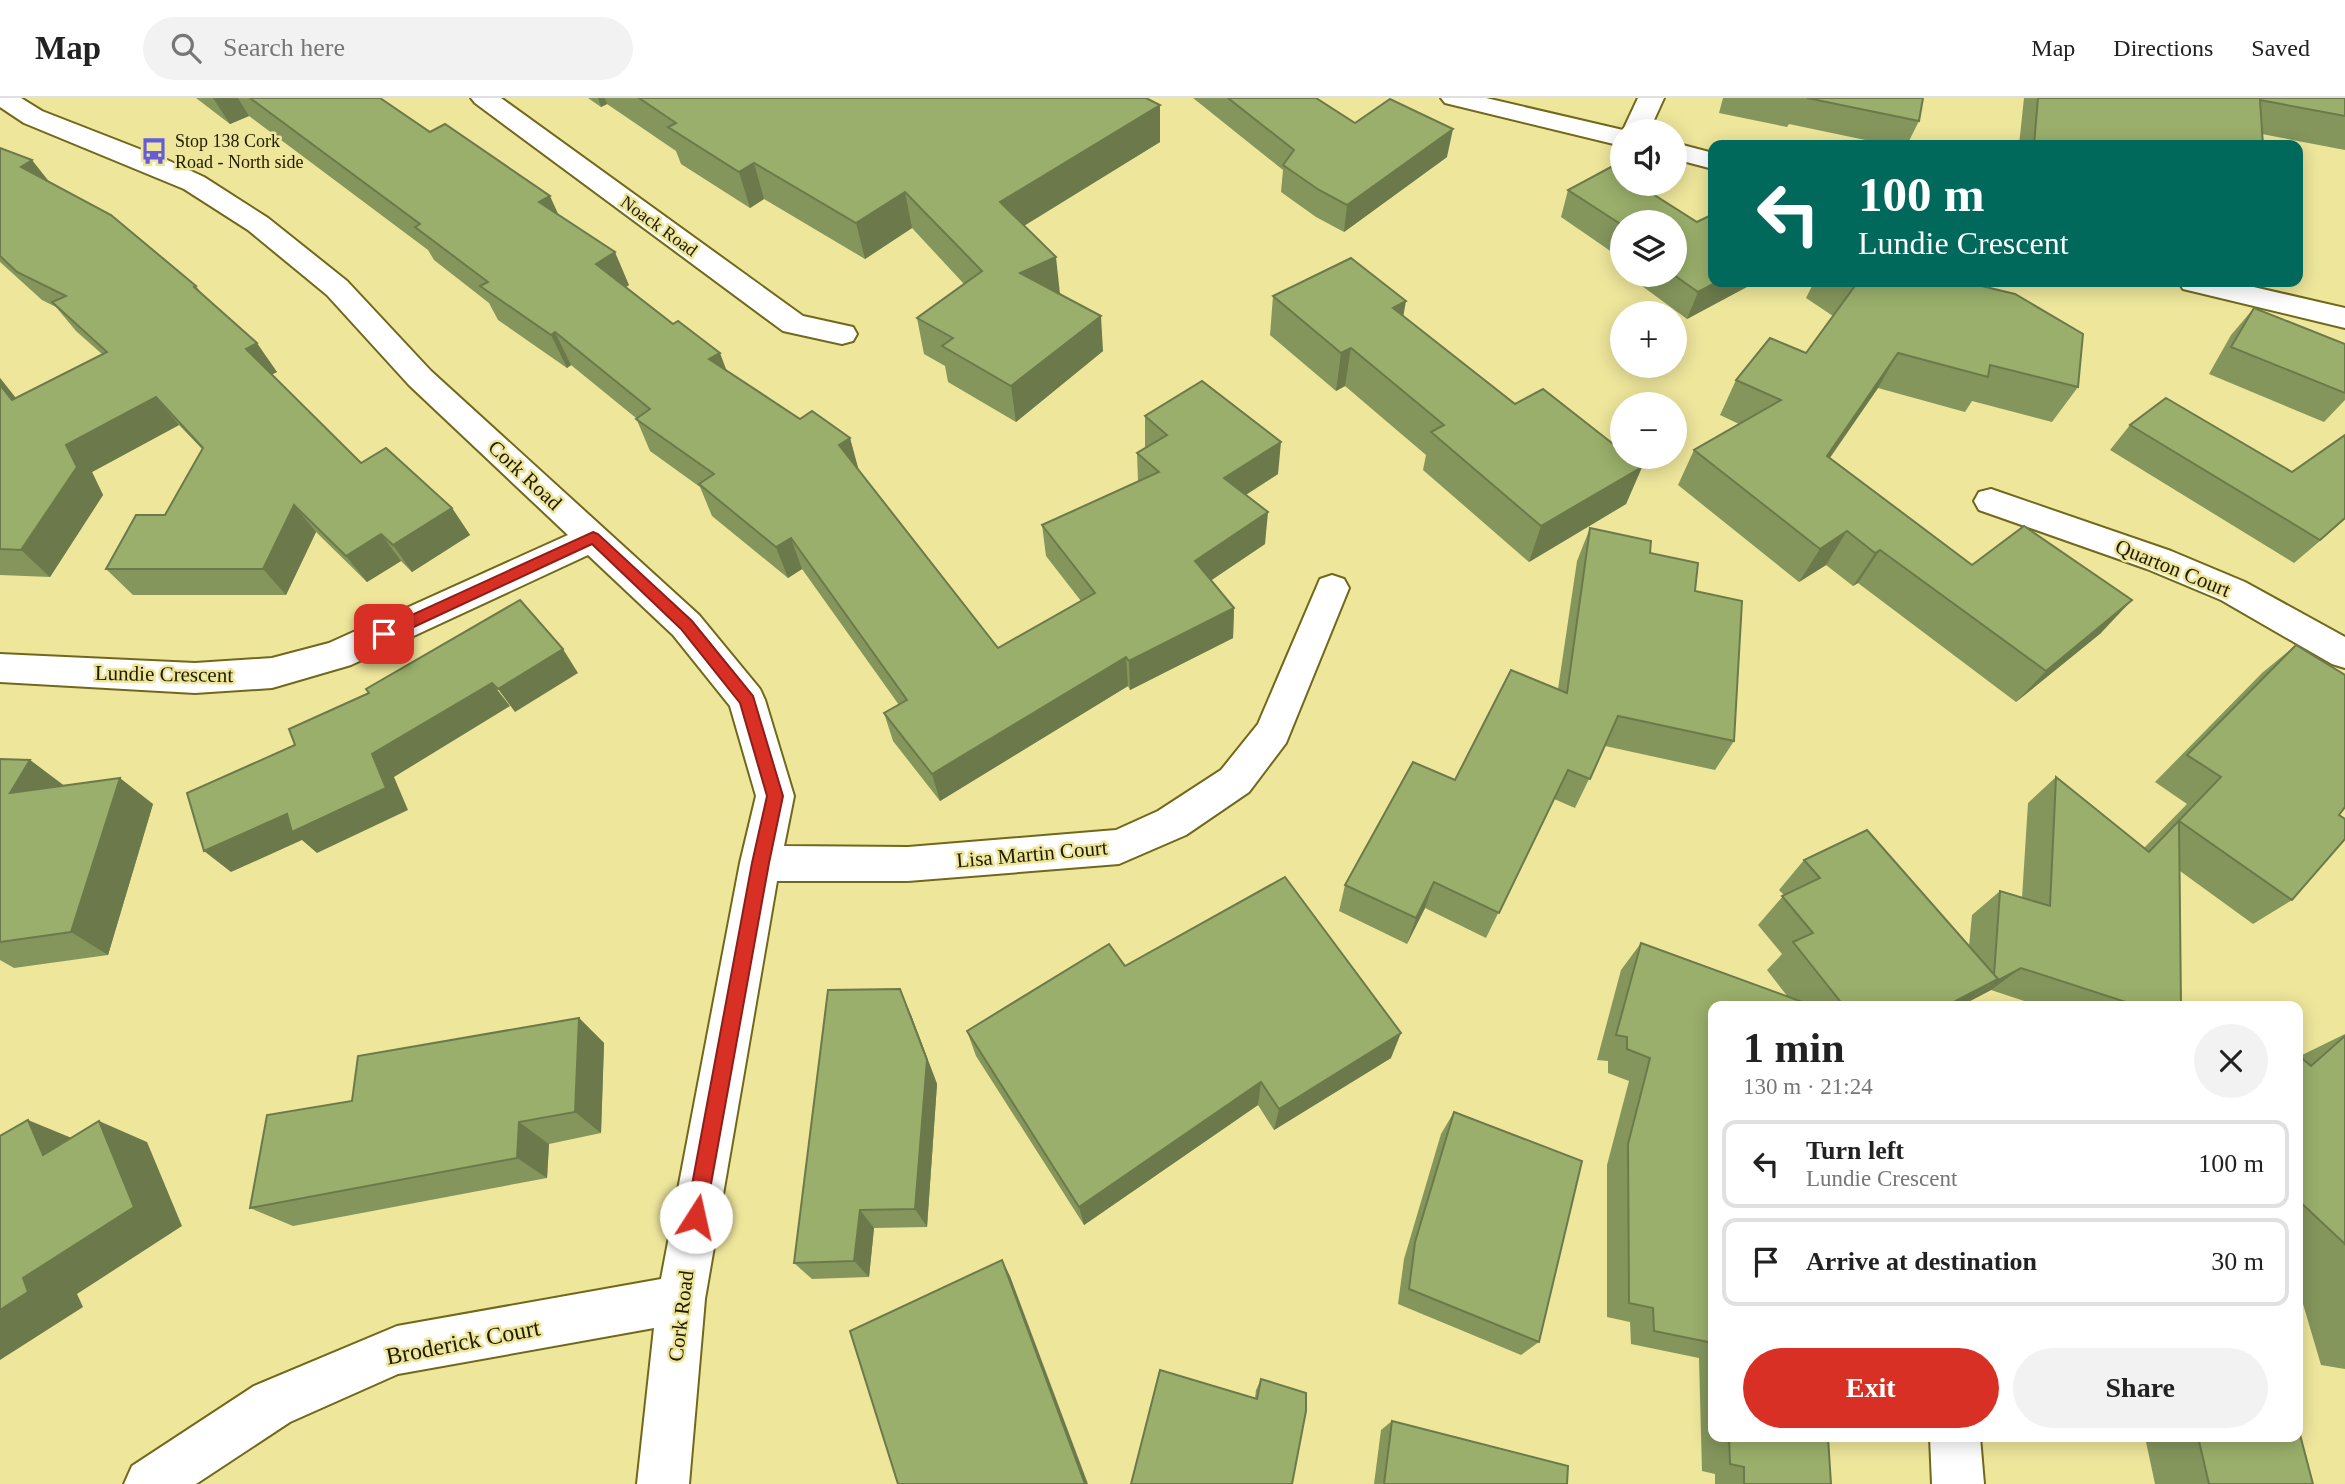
<!DOCTYPE html>
<html lang="en">
<head>
<meta charset="utf-8">
<style>
	body { margin:0; font-family:Georgia,serif; background:#f2f2f2; color:#222; height:100vh; display:flex; flex-direction:column; font-size:26px; white-space:nowrap }
	* { box-sizing:border-box; margin:0 }
	p { font-size:23px; color:#767676 }
	.icon { flex:none; width:38px; height:38px; fill:none; stroke:currentColor; stroke-width:2; stroke-linecap:round; stroke-linejoin:round }
	.map { position:relative; flex:1; overflow:hidden }
	.details { position:absolute; left:1708px; top:903px; width:595px; height:441px; display:flex; flex-direction:column; background:#fff; border-radius:14px; box-shadow:0 4px 18px #0003 }
	.details>* { flex:none }
	.banner { position:absolute; left:1708px; top:42px; width:595px; height:147px; border-radius:14px; box-shadow:0 4px 18px #0003; background:#00695c; color:#fff; overflow:hidden }
	.fabs { position:absolute; left:1610px; top:21px; display:grid; gap:14px }
	.fabs a { display:grid; place-items:center; width:77px; height:77px; border-radius:50%; background:#fff; box-shadow:0 4px 18px #0003; font-size:35px }
	.pin { position:absolute; display:grid; place-items:center; width:60px; height:60px; color:#fff; margin:-30px; border-radius:14px; box-shadow:0 4px 10px #0006 }
	.me { position:absolute; width:77px; margin:-38px; rotate:10deg; stroke-linejoin:round; filter:drop-shadow(0 0 5px #0008) }
	.turn { display:flex; align-items:center; gap:24px; height:147px; padding:0 35px; font-size:32px }
	.turn .icon { width:91px; height:91px; stroke-width:2.5 }
	.turn b { display:block; font-size:49px; line-height:60px }
	.round { display:grid; place-items:center; flex:none; width:74px; height:74px; border-radius:37px; background:#f2f2f2 }
	.summary { display:flex; align-items:center; justify-content:space-between; height:119px; padding:0 35px }
	h1 { font-size:42px; font-weight:700; line-height:52px }
	.primary-button { display:flex; gap:14px; margin-top:auto; padding:14px 35px }
	.primary-button a { flex:1; height:80px; border-radius:42px; background:#d93025; color:#fff; font-size:28px; font-weight:700; line-height:80px; text-align:center }
	.primary-button a+a { background:#f2f2f2; color:#222 }
	ul { padding:0; list-style:none }
	li { display:flex; align-items:center; gap:21px; height:88px; margin:0 14px 10px; padding:0 21px; border:4px solid #e0e0e0; border-radius:14px }
	li div { flex:1 }
	li b { display:block; font-size:26px }
	li em { font-style:normal }
	header { display:flex; align-items:center; gap:42px; box-sizing:border-box; height:98px; padding:0 35px; background:#fff; border-bottom:2px solid #e0e0e0 }
	header strong { font-size:33px }
	nav { display:flex; gap:38px; margin-inline-start:auto; font-size:24px }
	.search { width:490px; height:63px; background:#f2f2f2; display:flex; align-items:center; gap:18px; box-sizing:border-box; padding:0 24px; border-radius:38px; color:#767676; font-size:26px }
	.map>svg:first-child { display:block }
	.lines { fill:none; stroke-linecap:round; stroke-linejoin:round }
	.minor-casing { stroke:#71681b; stroke-width:4 }
	.minor { fill:#fff; fill-rule:evenodd }
	.wall { fill:#84965c }
	.shaded-wall { fill:#6c7a4b }
	.building { fill:#9aaf6b; stroke:#6c7a4b; stroke-width:2 }
	.route { fill:#d93025; stroke:#8d1f18; stroke-width:2 }
	.labels { text-anchor:middle; dominant-baseline:central; stroke-width:5; stroke-linejoin:round; paint-order:stroke }
	.far-poi-label { font-size:18px; fill:#1f1b00; stroke:#eee69b; text-anchor:start }
	.far-street-label { font-size:18px; fill:#1f1b00; stroke:#eee69b }
	.street-label { font-size:21px; fill:#1f1b00; stroke:#eee69b }
	.near-street-label { font-size:24px; fill:#1f1b00; stroke:#eee69b }
</style>
</head>
<body>
<header>
<strong>Map</strong>
<div class="search"><svg class="icon" aria-label="search" viewBox="0 0 24 24"><circle cx="10" cy="10" r="6"/><path d="M15 15l6 6"/></svg>Search here</div>
<nav><a>Map</a><a>Directions</a><a>Saved</a></nav>
</header>
<div class="map">
<svg width="2345" height="1386" viewBox="0 0 2345 1386">
	<rect width="100%" height="100%" fill="#eee69b"/>
	<g class="lines">
		<defs>
			<g id="minor">
				<polygon points="0,0 21,0 42,13 165,61 204,79 268,120 347,183 431,273 699,517 760,591 765,602 794,698 784,748 908,749 1116,732 1158,713 1221,672 1258,626 1320,481 1332,477 1344,481 1349,490 1286,645 1249,694 1186,737 1119,766 908,783 777,783 705,1201 689,1386 637,1386 654,1230 398,1276 290,1324 196,1386 124,1386 132,1368 254,1288 397,1228 661,1181 740,765 756,698 730,608 673,537 588,457 351,567 272,590 195,595 0,584 0,556 195,565 272,560 329,545 568,437 409,287 327,197 248,132 184,91 24,25 0,9"/>
				<polygon points="471,0 501,0 803,218 853,229 857,236 853,243 842,246 783,233 475,5"/>
				<polygon points="1441,0 1486,0 1623,32 1638,0 1664,0 1649,33 1622,33 1622,48 1445,5"/>
				<polygon points="1675,45 1713,55 1713,71 1675,61"/>
				<polygon points="2179,184 2232,184 2345,210 2345,230 2183,191"/>
				<polygon points="1991,391 2171,453 2245,484 2345,539 2345,570 2332,566 2221,502 2147,471 1979,412 1974,403 1979,394"/>
				<polygon points="1930,1339 1980,1339 1984,1386 1932,1386"/>
			</g>
		</defs>
		<use href="#minor" class="minor-casing"/>
		<use href="#minor" class="minor"/>
	</g>
	<g class="wall">
		<polygon points="196,0 380,0 430,34 559,118 629,187 626,189 726,272 800,321 850,340 858,372 998,550 1081,503 1046,458 1042,427 1138,383 1137,355 1145,350 1145,318 1278,376 1246,397 1265,446 1211,482 1234,510 1233,540 1130,592 1128,588 940,703 893,643 884,615 899,607 802,471 788,480 712,418 700,389 650,353 636,320 571,267 567,270 498,222 489,205 434,162 428,152 249,18 230,26"/>
		<polygon points="588,0 1146,0 1160,7 1160,44 1024,128 1059,196 1103,253 1016,324 948,284 945,268 924,256 917,220 964,186 912,130 865,161 764,101 750,110 681,66 676,53 607,6 601,9"/>
		<polygon points="1193,0 1316,0 1355,25 1447,59 1344,134 1316,119 1281,94 1283,72"/>
		<polygon points="1723,0 1923,0 1919,23 1907,47 1889,47 1789,26 1787,29 1719,15"/>
		<polygon points="2024,0 2345,0 2345,52 2262,36 2263,47 2019,47"/>
		<polygon points="0,50 196,188 202,196 277,274 272,276 361,365 452,410 470,437 412,474 401,463 367,484 316,434 286,497 133,497 106,471 165,417 202,351 179,327 92,374 103,397 50,479 0,477 0,280 16,300 103,257 76,233 56,209 42,202 0,164"/>
		<polygon points="1611,69 1622,76 1622,86 1637,86 1697,124 1713,116 1713,184 1756,184 1687,221 1642,188 1646,177 1675,177 1675,124 1622,124 1622,161 1561,119 1568,92"/>
		<polygon points="1814,184 1965,184 2078,289 2052,324 1972,303 1965,314 1878,290 1830,360 1972,467 2101,535 2016,604 1858,485 1853,488 1826,467 1799,484 1678,387 1694,352 1739,326 1720,317 1736,282 1806,255 1833,218 1806,200"/>
		<polygon points="1273,198 1404,219 1515,306 1642,369 1626,406 1529,464 1423,372 1426,357 1345,288 1336,293 1270,237"/>
		<polygon points="2254,210 2345,295 2345,302 2324,324 2209,276 2231,237"/>
		<polygon points="2130,327 2345,421 2294,465 2110,352"/>
		<polygon points="1590,430 1650,455 1695,493 1734,643 1715,672 1605,648 1575,710 1554,701 1486,840 1425,810 1407,846 1339,813 1345,787 1455,682 1558,591 1577,463"/>
		<polygon points="2296,547 2339,717 2292,802 2253,826 2180,773 2181,908 2039,908 1991,892 1961,908 1713,908 1713,1339 1828,1339 1831,1386 1715,1386 1715,1376 1702,1373 1699,1260 1631,1246 1630,1224 1607,1219 1607,1067 1629,983 1608,975 1608,963 1597,962 1621,872 1641,845 1788,899 1767,872 1782,856 1758,827 1784,797 1779,792 1804,762 1969,848 1972,817 2000,793 2022,800 2028,705 2056,679 2144,750 2187,706 2155,684 2262,575"/>
		<polygon points="0,661 30,662 64,688 153,706 108,857 14,870 0,862"/>
		<polygon points="1125,868 1391,960 1274,1032 1258,1007 1084,1127 976,958 967,933"/>
		<polygon points="911,917 937,986 927,1129 874,1130 869,1179 812,1181 794,1165"/>
		<polygon points="579,920 604,945 601,1035 549,1046 547,1080 293,1128 250,1110 352,1003"/>
		<polygon points="2345,936 2345,1271 2321,1267 2298,1189 2298,957 2300,958"/>
		<polygon points="1454,1014 1539,1244 1521,1257 1398,1206 1404,1161 1441,1036"/>
		<polygon points="1261,1281 1292,1386 1255,1300 1256,1292"/>
		<polygon points="1392,1323 1567,1386 1374,1386 1381,1332"/>
		<polygon points="2145,1339 2298,1339 2313,1386 2155,1386"/>
	</g>
	<g class="shaded-wall">
		<polygon points="213,0 238,0 249,18 230,26"/>
		<polygon points="598,0 605,0 607,6 601,9"/>
		<polygon points="1160,7 1160,44 1004,140 1000,104"/>
		<polygon points="1453,31 1447,59 1344,134 1347,107"/>
		<polygon points="32,62 55,91 21,69"/>
		<polygon points="754,65 764,101 750,110 739,74"/>
		<polygon points="905,94 912,130 865,161 856,125"/>
		<polygon points="550,98 565,131 539,104"/>
		<polygon points="615,154 629,187 611,199 596,166"/>
		<polygon points="1056,159 1060,196 1020,175"/>
		<polygon points="1717,184 1756,184 1687,221 1698,194"/>
		<polygon points="1406,203 1399,242 1393,210"/>
		<polygon points="1101,218 1103,253 1016,324 1011,288"/>
		<polygon points="555,234 571,267 567,270 551,237"/>
		<polygon points="257,245 277,274 267,279 246,251"/>
		<polygon points="1351,250 1345,288 1336,293 1341,255"/>
		<polygon points="720,255 732,287 709,261"/>
		<polygon points="1898,255 1878,290 1807,392 1827,358"/>
		<polygon points="0,280 39,330 12,302 0,287"/>
		<polygon points="156,299 179,327 92,374 103,397 50,479 21,452 66,347"/>
		<polygon points="850,340 859,373 839,347"/>
		<polygon points="1281,344 1278,376 1223,411 1224,380"/>
		<polygon points="1642,369 1626,406 1529,464 1541,428"/>
		<polygon points="294,407 316,434 286,497 263,471"/>
		<polygon points="452,410 470,437 412,474 393,447"/>
		<polygon points="1268,414 1265,446 1194,494 1195,463"/>
		<polygon points="2345,420 2345,421 2294,465 2320,442"/>
		<polygon points="1847,433 1826,467 1799,484 1820,451"/>
		<polygon points="381,436 401,463 367,484 346,458"/>
		<polygon points="791,440 802,471 788,480 776,449"/>
		<polygon points="1880,452 1858,485 1853,488 1875,455"/>
		<polygon points="2132,502 2101,535 2016,604 2046,573"/>
		<polygon points="1234,510 1233,540 1130,592 1129,563"/>
		<polygon points="563,551 578,575 515,614 498,591"/>
		<polygon points="1126,559 1128,588 940,703 932,676"/>
		<polygon points="492,585 510,608 394,679 408,712 317,755 302,742 231,774 204,753 372,656"/>
		<polygon points="30,662 66,689 10,695"/>
		<polygon points="120,680 153,706 108,857 71,834"/>
		<polygon points="1434,784 1425,810 1407,846 1416,820"/>
		<polygon points="2021,870 1991,892 1964,906 1993,885"/>
		<polygon points="1998,881 1961,908 1946,908"/>
		<polygon points="900,891 911,917 937,986 927,1129 915,1111"/>
		<polygon points="579,920 604,945 601,1035 575,1014"/>
		<polygon points="1401,935 1391,960 1274,1032 1279,1011"/>
		<polygon points="1261,984 1258,1007 1084,1127 1079,1109"/>
		<polygon points="28,1022 79,1043 43,1057"/>
		<polygon points="99,1023 147,1044 182,1128 77,1196 83,1209 0,1262 0,1212 23,1180"/>
		<polygon points="519,1024 549,1046 547,1080 517,1060"/>
		<polygon points="860,1112 874,1130 869,1179 854,1163"/>
		<polygon points="1002,1162 1010,1178 1088,1386 1085,1386"/>
	</g>
	<g class="building">
		<polygon points="250,0 380,0 430,34 445,26 550,98 539,104 615,154 596,166 673,226 678,223 720,255 709,261 800,321 812,313 850,340 839,347 998,550 1095,495 1042,427 1159,374 1137,355 1167,337 1145,318 1202,283 1281,344 1224,380 1268,414 1195,463 1234,510 1129,563 1126,559 932,676 884,615 907,602 791,440 776,449 699,386 714,376 636,321 650,311 555,234 551,237 480,188 488,184 415,129 420,126"/>
		<polygon points="639,0 1146,0 1160,7 1000,104 1056,159 1020,175 1101,218 1011,288 942,248 953,240 917,220 982,173 905,94 856,125 754,65 739,74 668,29 676,25"/>
		<polygon points="1228,0 1316,0 1355,25 1390,1 1453,31 1347,107 1319,92 1283,67 1294,52"/>
		<polygon points="1807,0 1923,0 1919,23"/>
		<polygon points="2038,0 2345,0 2345,18 2260,2 2263,47 2034,47"/>
		<polygon points="0,50 32,62 21,69 111,117 196,188 194,189 257,245 246,251 361,365 386,350 452,410 393,447 381,436 346,458 294,407 263,471 106,471 136,417 165,417 203,350 156,299 66,347 77,369 21,452 0,451 0,287 12,302 107,254 52,204 66,198 17,174 0,158"/>
		<polygon points="1611,69 1622,76 1622,86 1637,86 1697,124 1713,116 1713,184 1717,184 1698,194 1674,177 1675,124 1622,124 1622,127 1568,92"/>
		<polygon points="1351,160 1406,203 1393,210 1515,306 1543,291 1622,353 1622,359 1629,359 1642,369 1541,428 1431,334 1444,327 1351,250 1341,255 1273,198"/>
		<polygon points="1854,184 1965,184 2015,196 2083,236 2078,289 1990,267 1988,279 1898,255 1827,358 1972,467 2024,428 2132,502 2046,573 1880,452 1875,455 1847,433 1820,451 1694,352 1781,302 1736,282 1770,240 1806,255 1857,185"/>
		<polygon points="2254,210 2345,246 2345,295 2231,249"/>
		<polygon points="2166,300 2292,374 2345,337 2345,420 2320,442 2130,327"/>
		<polygon points="1590,430 1651,443 1650,455 1698,465 1695,493 1742,503 1734,643 1618,618 1590,681 1568,672 1499,815 1434,784 1416,820 1345,787 1413,664 1455,682 1511,572 1567,595"/>
		<polygon points="520,502 563,551 498,591 492,585 372,656 386,690 292,734 287,716 204,753 187,695 295,647 289,631 369,595 366,591"/>
		<polygon points="2296,547 2345,577 2345,709 2339,717 2345,721 2345,741 2292,802 2179,723 2181,908 2138,908 2021,870 1993,885 1998,881 1994,877 2000,793 2050,808 2056,679 2149,754 2221,679 2187,657"/>
		<polygon points="0,661 30,662 10,695 120,680 71,834 0,844"/>
		<polygon points="1867,732 1998,881 1946,908 1844,908 1793,844 1813,835 1782,798 1820,780 1804,762"/>
		<polygon points="1285,779 1401,935 1279,1011 1261,984 1079,1109 967,933 1109,846 1125,868"/>
		<polygon points="1641,845 1808,906 1807,908 1713,908 1713,1245 1654,1233 1653,1210 1629,1205 1628,1046 1650,960 1627,951 1627,939 1616,937"/>
		<polygon points="900,891 927,962 915,1111 860,1112 854,1163 794,1165 828,892"/>
		<polygon points="579,920 575,1014 519,1024 517,1060 250,1110 267,1017 352,1003 358,958"/>
		<polygon points="2345,938 2345,1147 2344,1145 2298,1102 2298,957 2311,968"/>
		<polygon points="1454,1014 1582,1063 1539,1244 1409,1191 1415,1144"/>
		<polygon points="28,1022 43,1057 99,1023 134,1109 23,1180 28,1194 0,1212 0,1038"/>
		<polygon points="1002,1162 1085,1386 898,1386 850,1233"/>
		<polygon points="1160,1272 1257,1301 1261,1281 1306,1295 1306,1313 1292,1386 1131,1386"/>
		<polygon points="1392,1323 1568,1368 1567,1386 1384,1386"/>
		<polygon points="2298,1329 2313,1386 2209,1386 2198,1339 2298,1339"/>
		<polygon points="1729,1339 1828,1339 1831,1386 1744,1386 1744,1369 1730,1366"/>
	</g>
	<polygon class="route" points="593,434 598,436 692,523 753,598 783,698 769,765 705,1119 702,1126 696,1129 689,1126 686,1119 752,765 767,698 740,605 681,531 592,446 390,540 384,542 377,536 379,532"/>
	<defs>
		<symbol id="bus-bare" viewBox="-9 -9 18 18"><path d="M-5-6H5V4H4V6H2V4H-2V6H-4V4H-5ZM-3.5-4V0h7V-4ZM-3.5 1.2v1.5H-2V1.2ZM2 1.2v1.5H3.5V1.2Z" fill="#665cd5" stroke="#eee69b" stroke-width="2.5" paint-order="stroke"/></symbol>
	</defs>
	<g fill-rule="evenodd">
		<use href="#bus-bare" x="135" y="34" width="38" height="38"/>
	</g>
	<g class="labels">
		<g class="far-poi-label">
			<text x="175" y="43">Stop 138 Cork<tspan x="175" dy="21">Road - North side</tspan></text>
		</g>
		<g class="far-street-label">
			<text transform="translate(659 128) rotate(36)">Noack Road</text>
		</g>
		<g class="street-label">
			<text transform="translate(525 377) rotate(43)">Cork Road</text>
			<text transform="translate(2173 470) rotate(22)">Quarton Court</text>
			<text transform="translate(164 576) rotate(1)">Lundie Crescent</text>
			<text transform="translate(1032 756) rotate(-5)">Lisa Martin Court</text>
			<text transform="translate(681 1218) rotate(-83)">Cork Road</text>
		</g>
		<g class="near-street-label">
			<text transform="translate(463 1244) rotate(-11)">Broderick Court</text>
		</g>
	</g>
</svg>
<div class="fabs">
<a><svg class="icon" aria-label="sound" viewBox="0 0 24 24"><path d="M4 9h4l5-4v14l-5-4H4zM17 9q2 3 0 6"/></svg></a>
<a><svg class="icon" aria-label="layers" viewBox="0 0 24 24"><path d="M12 4l9 5-9 5-9-5zM3 14l9 5 9-5"/></svg></a>
<a>+</a>
<a>−</a>
</div>
<div class="pin" style="left:384px;top:536px;background:#d93025"><svg class="icon" aria-label="arrive" viewBox="0 0 24 24"><path d="M6 21V4h12l-3 4 3 4H6"/></svg></div>
<svg class="me" style="left:696px;top:1119px" viewBox="-20 -20 40 40"><circle r="19" fill="#fff"/><path d="M0-13L10 11 0 6-10 11z" fill="#d93025"/></svg>
<div class="banner">
<div class="turn"><svg class="icon" aria-label="left" viewBox="0 0 24 24"><path d="M17 20v-9H6M10 6l-5 5 5 5"/></svg><div><b>100 m</b>Lundie Crescent</div></div>
</div>
<section class="details">
<div class="summary"><div><h1>1 min</h1><p>130 m · 21:24</p></div><a class="round"><svg class="icon" aria-label="close" viewBox="0 0 24 24"><path d="M6 6l12 12M18 6L6 18"/></svg></a></div>
<ul>
<li><svg class="icon" aria-label="left" viewBox="0 0 24 24"><path d="M17 20v-9H6M10 6l-5 5 5 5"/></svg><div><b>Turn left</b><p>Lundie Crescent</p></div><em>100 m</em></li>
<li><svg class="icon" aria-label="arrive" viewBox="0 0 24 24"><path d="M6 21V4h12l-3 4 3 4H6"/></svg><div><b>Arrive at destination</b></div><em>30 m</em></li>
</ul>
<div class="primary-button"><a>Exit</a><a>Share</a></div>
</section>
</div>
</body>
</html>
